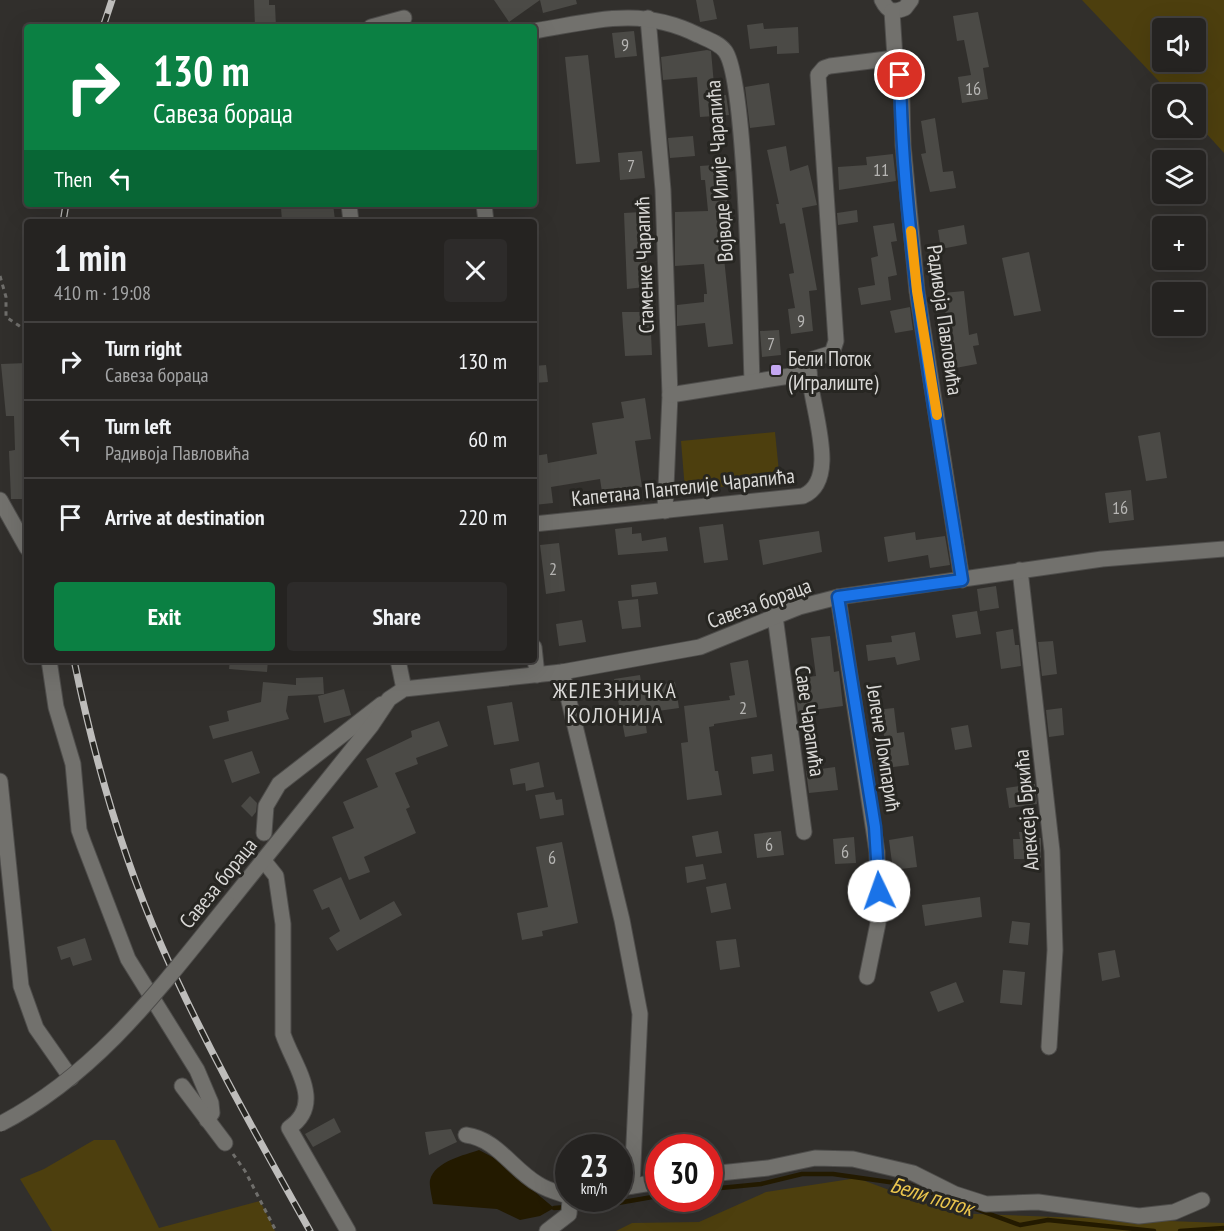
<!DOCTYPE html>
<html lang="en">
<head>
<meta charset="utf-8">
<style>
	body { margin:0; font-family:"PT Sans Narrow",sans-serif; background:#2d2b2a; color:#f1f3f6; height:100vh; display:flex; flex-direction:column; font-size:22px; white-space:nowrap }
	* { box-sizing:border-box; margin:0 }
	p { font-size:20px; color:#a3a4a5 }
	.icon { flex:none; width:33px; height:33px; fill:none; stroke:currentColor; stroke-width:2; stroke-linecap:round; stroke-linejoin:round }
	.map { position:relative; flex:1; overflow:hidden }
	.sheet { position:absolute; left:24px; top:219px; width:513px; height:444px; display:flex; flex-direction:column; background:#252321; border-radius:6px; box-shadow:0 6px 24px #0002,0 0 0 2px #42403f }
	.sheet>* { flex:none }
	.banner { position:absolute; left:24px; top:24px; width:513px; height:183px; border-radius:6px; box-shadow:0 6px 24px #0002,0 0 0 2px #42403f; background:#0b8043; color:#fff; overflow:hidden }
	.controls { position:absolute; left:1152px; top:18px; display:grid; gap:12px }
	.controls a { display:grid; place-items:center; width:54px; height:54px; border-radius:6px; background:#252321; box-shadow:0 6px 24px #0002,0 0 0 2px #42403f; font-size:30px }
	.speed { position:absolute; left:555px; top:1134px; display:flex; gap:12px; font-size:30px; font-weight:700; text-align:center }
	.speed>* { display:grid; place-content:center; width:78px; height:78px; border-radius:50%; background:#252321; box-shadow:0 6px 24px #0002,0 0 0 2px #42403f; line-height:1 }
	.speed small { font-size:15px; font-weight:400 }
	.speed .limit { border:9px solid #d22; background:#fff; color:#111 }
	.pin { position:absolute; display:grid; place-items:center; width:51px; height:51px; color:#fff; margin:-26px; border:3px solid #fff; border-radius:50%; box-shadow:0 2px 6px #0007 }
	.me { position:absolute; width:66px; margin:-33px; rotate:357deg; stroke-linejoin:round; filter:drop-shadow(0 0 4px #0008) }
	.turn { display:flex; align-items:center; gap:21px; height:126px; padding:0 30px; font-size:27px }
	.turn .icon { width:78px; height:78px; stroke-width:2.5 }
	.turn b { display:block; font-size:42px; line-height:51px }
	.then { display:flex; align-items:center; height:57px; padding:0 30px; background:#0003; gap:12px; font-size:22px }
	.round { display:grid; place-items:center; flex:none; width:63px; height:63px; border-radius:6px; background:#2d2b2a }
	.headline { display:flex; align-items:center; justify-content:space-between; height:102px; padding:0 30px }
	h1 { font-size:36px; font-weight:600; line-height:45px }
	.cta { display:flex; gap:12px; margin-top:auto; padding:12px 30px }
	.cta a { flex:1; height:69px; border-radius:6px; background:#0b8043; color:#fff; font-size:24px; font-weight:600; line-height:69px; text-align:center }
	.cta a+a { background:#2d2b2a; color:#f1f3f6 }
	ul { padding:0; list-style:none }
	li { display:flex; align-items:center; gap:18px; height:78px; padding:0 30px; border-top:2px solid #42403f }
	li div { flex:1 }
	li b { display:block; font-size:22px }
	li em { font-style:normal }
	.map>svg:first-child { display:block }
	.green { fill:#4d3f0e; fill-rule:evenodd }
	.water { fill:#231a00 }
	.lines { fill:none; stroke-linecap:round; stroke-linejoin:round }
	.stream { stroke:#231a00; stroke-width:4.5 }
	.building { fill:#4b4a46 }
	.minor-casing { stroke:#4e4d4b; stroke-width:17 }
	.path { stroke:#6f6e6b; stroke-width:3; stroke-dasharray:4.5 4.5; stroke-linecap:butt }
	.minor { stroke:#72716d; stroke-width:15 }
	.rail-casing { stroke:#bebdbb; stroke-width:7 }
	.rail { stroke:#272622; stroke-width:4.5; stroke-dasharray:14; stroke-linecap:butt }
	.minor-bridge-casing { stroke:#4e4d4b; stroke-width:17; stroke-linecap:butt }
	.minor-bridge { stroke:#72716d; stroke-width:15 }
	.route-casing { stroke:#114b97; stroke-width:15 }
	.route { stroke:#1a73e8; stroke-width:10 }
	.slow { stroke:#f59e0b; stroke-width:10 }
	.poi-dot { fill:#c4a7f1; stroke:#272622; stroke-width:2 }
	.labels { text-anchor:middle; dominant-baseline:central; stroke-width:6; stroke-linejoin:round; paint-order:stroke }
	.number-label { font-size:18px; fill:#b6b5b3 }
	.street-label { font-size:21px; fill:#dad9d7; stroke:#272622 }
	.poi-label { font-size:21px; fill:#dad9d7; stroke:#272622; text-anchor:start }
	.neighbourhood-label { font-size:22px; letter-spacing:1.5px; fill:#dad9d7; stroke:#272622 }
	.water-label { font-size:22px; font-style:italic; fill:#eac54d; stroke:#272622 }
</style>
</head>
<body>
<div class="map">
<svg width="1224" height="1231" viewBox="0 0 1224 1231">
	<rect width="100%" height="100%" fill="#312f2c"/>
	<g class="green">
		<path d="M 1082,0 L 1224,0 L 1224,153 L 1196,122 L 1196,94 L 1171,94 ZM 1162,28 L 1196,28 L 1196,62 L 1162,62 Z"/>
		<polygon points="775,432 780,482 685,490 681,441"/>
		<polygon points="94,1140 115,1140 159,1228 260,1201 275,1231 52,1231 20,1179 44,1169"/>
		<polygon points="857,1178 951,1213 1224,1223 1224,1231 616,1231 632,1223 699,1222 766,1192"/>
	</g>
	<path class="water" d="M 479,1150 L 496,1159 L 554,1208 L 540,1216 L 520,1220 L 497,1209 L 433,1204 C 432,1197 429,1186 430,1180 C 435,1161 465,1155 479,1150 Z"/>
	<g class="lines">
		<g class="stream">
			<polyline points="710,1189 761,1184 802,1174 833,1174 910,1185 1020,1225 1048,1220 1154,1231"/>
			<polyline points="554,1208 618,1203 658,1196"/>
			<polyline points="1180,1231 1224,1228"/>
		</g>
	</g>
	<g class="building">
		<polygon points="254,0 269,0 269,5 275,5 276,27 255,27"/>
		<polygon points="494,0 540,0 509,22"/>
		<polygon points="540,0 576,0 577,4 543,13"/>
		<polygon points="696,0 713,0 717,19 700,22"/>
		<polygon points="978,12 989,67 983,68 988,99 962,103 958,77 971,75 964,40 957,41 953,16"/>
		<polygon points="763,23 764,29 798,27 799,53 777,54 777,46 750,49 747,25"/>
		<polygon points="634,31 637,56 615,58 612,33"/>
		<polygon points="707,50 711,51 715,96 726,95 729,115 700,117 697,77 663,80 661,57"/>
		<polygon points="588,55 600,162 576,164 565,57"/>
		<polygon points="769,83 775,125 750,128 745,87"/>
		<polygon points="935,118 943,172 953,171 956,188 930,192 921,154 926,153 921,121"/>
		<polygon points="693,136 695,156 670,158 668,138"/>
		<polygon points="786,146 790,171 808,165 817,205 802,208 817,290 809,291 813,331 791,334 788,309 795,308 789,274 794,273 785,223 780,224 776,204 779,204 767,150"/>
		<polygon points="642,151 645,178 620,180 618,153"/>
		<polygon points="893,154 896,181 839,190 838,167 867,165 866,157"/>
		<polygon points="727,164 728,178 725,179 729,219 717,220 720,258 724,258 733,344 708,347 705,323 677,326 677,305 704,302 704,294 707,294 704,264 675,266 675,212 708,211 705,180 701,180 700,166"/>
		<polygon points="306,204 333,204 335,220 282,222 281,207"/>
		<polygon points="857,210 858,222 838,225 837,213"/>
		<polygon points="641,212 647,264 652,264 654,286 627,289 624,213"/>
		<polygon points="894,223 897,241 891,242 897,275 888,277 891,300 861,305 858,288 875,285 871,258 878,256 873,226"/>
		<polygon points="964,225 967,244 941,249 938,230"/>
		<polygon points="1029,252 1041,311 1014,316 1002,258"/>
		<polygon points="964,291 969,335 977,333 979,345 973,346 977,364 950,369 946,351 950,350 943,293"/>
		<polygon points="910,307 913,330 895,333 890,311"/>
		<polygon points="622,312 650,312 652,355 625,356"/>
		<polygon points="779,330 781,355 762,357 760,331"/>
		<polygon points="27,363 26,499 11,499 9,451 15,450 14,416 6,416 1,364"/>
		<polygon points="546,365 548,382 534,383 534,366"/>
		<polygon points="645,398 651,439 635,441 642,487 602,492 600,479 551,487 553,503 534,505 534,456 547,454 548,463 597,454 592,423 624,418 621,402"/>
		<polygon points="1160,432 1167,478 1146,481 1138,436"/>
		<polygon points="1131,490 1134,520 1109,523 1105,493"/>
		<polygon points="723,524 728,560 704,563 699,527"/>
		<polygon points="632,527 632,534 641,533 642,541 666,537 668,551 618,555 615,529"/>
		<polygon points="819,531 822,552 763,565 759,540"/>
		<polygon points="915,532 916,540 945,536 950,565 930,568 928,555 888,562 884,537"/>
		<polygon points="559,543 565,591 546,594 540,545"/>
		<polygon points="656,582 658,594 632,597 631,585"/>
		<polygon points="996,586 999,608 980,611 977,589"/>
		<polygon points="638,599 641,627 622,629 618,601"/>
		<polygon points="977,611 981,634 956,638 952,615"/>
		<polygon points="582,620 586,642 559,646 556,624"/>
		<polygon points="1013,629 1015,645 1019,645 1021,666 1001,669 996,632"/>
		<polygon points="915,632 920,660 897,665 895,657 868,661 866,645 892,642 891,636"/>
		<polygon points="830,636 834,672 839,671 843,706 798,712 796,697 801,697 799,678 816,676 811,638"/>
		<polygon points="1053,641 1057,674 1042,676 1038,642"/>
		<polygon points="230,660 268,660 267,672 229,669"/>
		<polygon points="748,660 757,717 714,724 714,726 709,727 715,771 718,771 722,795 687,800 681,743 688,742 684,706 730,700 729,696 735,695 730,663"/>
		<polygon points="640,675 642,688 675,682 679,708 644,713 647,733 625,737 614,679"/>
		<polygon points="323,677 324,694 288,696 286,711 289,719 213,739 209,726 229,721 227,711 261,702 263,682 296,685 296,678"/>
		<polygon points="344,689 351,715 324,723 318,696"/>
		<polygon points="512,702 519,741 494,745 487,706"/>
		<polygon points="894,708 897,733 904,732 909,765 878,769 875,748 886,747 882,724 877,725 875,710"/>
		<polygon points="1062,708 1064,735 1049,737 1046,710"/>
		<polygon points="439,721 448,746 416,758 418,764 395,773 410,807 406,809 416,833 364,857 370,872 349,880 332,837 354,828 343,802 378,787 366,759 412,737 411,731"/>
		<polygon points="968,725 972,747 955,750 951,728"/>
		<polygon points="252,751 260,773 232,783 224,760"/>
		<polygon points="772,754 774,771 753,774 751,757"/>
		<polygon points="539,762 544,787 526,791 525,783 513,785 510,769"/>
		<polygon points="835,767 838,790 809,793 806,771"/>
		<polygon points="1035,784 1037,804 1009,808 1006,788"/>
		<polygon points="554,792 556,800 562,799 564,815 540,819 535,795"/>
		<polygon points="250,796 257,803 256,812 252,817 241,806"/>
		<polygon points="718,831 722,853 696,857 692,836"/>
		<polygon points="781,831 784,855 757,858 754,834"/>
		<polygon points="1019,832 1032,832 1032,838 1041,838 1041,859 1014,859 1013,839 1020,839"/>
		<polygon points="913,836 917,867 893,870 889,840"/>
		<polygon points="854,837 856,863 835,864 833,839"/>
		<polygon points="562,842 578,923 542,931 543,936 522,940 517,913 548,907 536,847"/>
		<polygon points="703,864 706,879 687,883 685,867"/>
		<polygon points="341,877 360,920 394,901 402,915 337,951 329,938 340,931 329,907 322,910 313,890"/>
		<polygon points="726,883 731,909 711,913 706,887"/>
		<polygon points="980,897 982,917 925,926 922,905"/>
		<polygon points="1012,921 1030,923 1028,945 1009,943"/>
		<polygon points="85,938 92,960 73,966 70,957 61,960 57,947"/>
		<polygon points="736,939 740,967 720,970 716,941"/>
		<polygon points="1115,950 1120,977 1102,981 1098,953"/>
		<polygon points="1003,970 1025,972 1022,1005 1000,1003"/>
		<polygon points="956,982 964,1002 938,1012 930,992"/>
		<polygon points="334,1118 341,1132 313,1147 305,1134"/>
		<polygon points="451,1129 457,1142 429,1155 425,1132"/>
	</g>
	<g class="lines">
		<defs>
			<g id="minor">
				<path d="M 882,0 C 888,12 893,13 905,8 L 911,0"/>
				<polyline points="892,11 895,58"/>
				<polyline points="648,18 663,190 670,395 665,511"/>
				<polyline points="371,27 404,18"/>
				<path d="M 534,31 C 596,21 639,6 698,35 C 707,39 719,43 725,51 C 747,79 750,330 752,381"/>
				<polyline points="349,204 351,222"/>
				<polyline points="484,204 486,222"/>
				<polyline points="670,395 809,373"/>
				<polyline points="0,500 27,548"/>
				<path d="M 534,524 L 803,496 C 843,479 807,399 809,365 L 813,359 L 832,353 L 836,341 L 818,75 L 824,68 L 830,66 L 895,58 L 901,65 L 903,145 L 917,291 L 962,580"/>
				<polyline points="1020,570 1052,851 1055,950 1049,1047"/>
				<polyline points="838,597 877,852 878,923 867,977"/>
				<polyline points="775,616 804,832"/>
				<polyline points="534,647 537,675"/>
				<polyline points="49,660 56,707 73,764 79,830 84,844 128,959 197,1070 211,1103 212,1113 207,1120"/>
				<polyline points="398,660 404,689"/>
				<polyline points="562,672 622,920 640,1014 632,1186"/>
				<polyline points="0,781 21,986 36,1028 71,1078"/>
				<polyline points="264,833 266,806 279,784 382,704"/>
				<path d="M 264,861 L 276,876 L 283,924 L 283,1034 C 293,1065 326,1103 289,1128 L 348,1231"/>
				<polyline points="228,904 371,726 389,699 404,689 562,672 700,647 799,607 838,597 1102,559 1224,549"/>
				<polyline points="182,1086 225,1143"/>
				<path d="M 466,1135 C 497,1139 512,1169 538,1184 C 547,1190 559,1193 568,1196"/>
				<polyline points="710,1174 768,1168 815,1158 853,1159 913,1173 955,1194 986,1204 1038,1202 1139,1216 1174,1212 1202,1200"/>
				<polyline points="620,1188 658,1182"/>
				<polyline points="547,1231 569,1214 570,1198"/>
			</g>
		</defs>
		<use href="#minor" class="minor-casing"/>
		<g class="path">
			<polyline points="0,276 6,297 6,317 27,331"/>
			<polyline points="233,1154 245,1171 276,1231"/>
		</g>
		<use href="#minor" class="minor"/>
		<defs>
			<g id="rail">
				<polyline points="103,27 112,0"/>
				<polyline points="63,222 66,204"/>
				<path d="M 74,660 C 94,758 122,856 162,947 C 205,1045 258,1138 310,1231"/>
			</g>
		</defs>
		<use href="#rail" class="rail-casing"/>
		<use href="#rail" class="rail"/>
		<defs>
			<path id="minor-bridge" d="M 0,1124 C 97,1074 161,987 228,904"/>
		</defs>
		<use href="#minor-bridge" class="minor-bridge-casing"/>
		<use href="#minor-bridge" class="minor-bridge"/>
	</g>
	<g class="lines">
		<defs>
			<path id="route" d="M 879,891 L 875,827 L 838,597 L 962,580 C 936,413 903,245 900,75"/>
		</defs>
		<use href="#route" class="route-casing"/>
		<use href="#route" class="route"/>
		<polyline class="slow" points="911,231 917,291 937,415"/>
	</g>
	<rect class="poi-dot" x="770" y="364" width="12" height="12" rx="3"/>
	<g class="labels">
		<g class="number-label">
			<text x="625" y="44">9</text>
			<text x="973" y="88">16</text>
			<text x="631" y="165">7</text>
			<text x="881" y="169">11</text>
			<text x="801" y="320">9</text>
			<text x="771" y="343">7</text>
			<text x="1120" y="507">16</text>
			<text x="553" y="568">2</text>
			<text x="743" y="707">2</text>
			<text x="769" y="844">6</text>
			<text x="845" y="851">6</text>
			<text x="552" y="857">6</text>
		</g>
		<g class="street-label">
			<text transform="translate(719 171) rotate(-94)">Војводе Илије Чарапића</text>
			<text transform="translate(644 265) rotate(-92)">Стаменке Чарапић</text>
			<text transform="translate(945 320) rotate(82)">Радивоја Павловића</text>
			<text transform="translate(683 487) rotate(-6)">Капетана Пантелије Чарапића</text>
			<text transform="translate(759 603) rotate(-20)">Савеза бораца</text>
			<text transform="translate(810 721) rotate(82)">Саве Чарапића</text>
			<text transform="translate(884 748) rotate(81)">Јелене Ломпарић</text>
			<text transform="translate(1026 810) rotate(-95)">Алексеја Бркића</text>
			<text transform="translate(218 883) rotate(-51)">Савеза бораца</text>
		</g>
		<g class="poi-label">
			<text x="788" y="358">Бели Поток<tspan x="788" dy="24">(Игралиште)</tspan></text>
		</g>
		<g class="neighbourhood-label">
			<text x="615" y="690">ЖЕЛЕЗНИЧКА<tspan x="615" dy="25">КОЛОНИЈА</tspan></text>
		</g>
		<g class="water-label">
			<text transform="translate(932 1196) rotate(17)">Бели поток</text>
		</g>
	</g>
</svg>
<div class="controls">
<a><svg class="icon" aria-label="sound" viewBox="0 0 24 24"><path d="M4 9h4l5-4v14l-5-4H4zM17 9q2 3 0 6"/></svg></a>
<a><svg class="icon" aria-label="search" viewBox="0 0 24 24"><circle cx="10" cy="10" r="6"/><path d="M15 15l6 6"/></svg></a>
<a><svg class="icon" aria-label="layers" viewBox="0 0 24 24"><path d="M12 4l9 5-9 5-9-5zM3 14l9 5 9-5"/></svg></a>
<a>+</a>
<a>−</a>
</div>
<div class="speed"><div>23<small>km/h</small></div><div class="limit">30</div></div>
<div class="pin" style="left:900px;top:75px;background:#d93025"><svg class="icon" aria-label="arrive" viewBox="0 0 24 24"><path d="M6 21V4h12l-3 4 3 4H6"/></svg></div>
<svg class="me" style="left:879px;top:891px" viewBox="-20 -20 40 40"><circle r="19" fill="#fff"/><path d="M0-13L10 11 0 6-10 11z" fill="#1a73e8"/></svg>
<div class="banner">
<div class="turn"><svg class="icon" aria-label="right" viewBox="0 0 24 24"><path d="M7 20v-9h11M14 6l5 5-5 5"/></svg><div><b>130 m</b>Савеза бораца</div></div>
<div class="then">Then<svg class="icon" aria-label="left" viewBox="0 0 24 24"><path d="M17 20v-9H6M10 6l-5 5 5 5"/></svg></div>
</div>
<section class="sheet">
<div class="headline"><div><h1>1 min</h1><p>410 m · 19:08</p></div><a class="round"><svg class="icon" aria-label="close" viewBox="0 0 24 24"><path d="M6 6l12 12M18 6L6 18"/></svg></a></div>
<ul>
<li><svg class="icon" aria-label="right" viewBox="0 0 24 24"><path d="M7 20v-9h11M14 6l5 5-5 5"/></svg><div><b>Turn right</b><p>Савеза бораца</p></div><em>130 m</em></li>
<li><svg class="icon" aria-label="left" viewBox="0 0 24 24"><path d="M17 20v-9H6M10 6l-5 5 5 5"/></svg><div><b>Turn left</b><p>Радивоја Павловића</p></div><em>60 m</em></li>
<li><svg class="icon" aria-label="arrive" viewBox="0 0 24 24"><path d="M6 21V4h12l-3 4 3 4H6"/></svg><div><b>Arrive at destination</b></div><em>220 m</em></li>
</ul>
<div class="cta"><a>Exit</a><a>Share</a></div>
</section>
</div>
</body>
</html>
